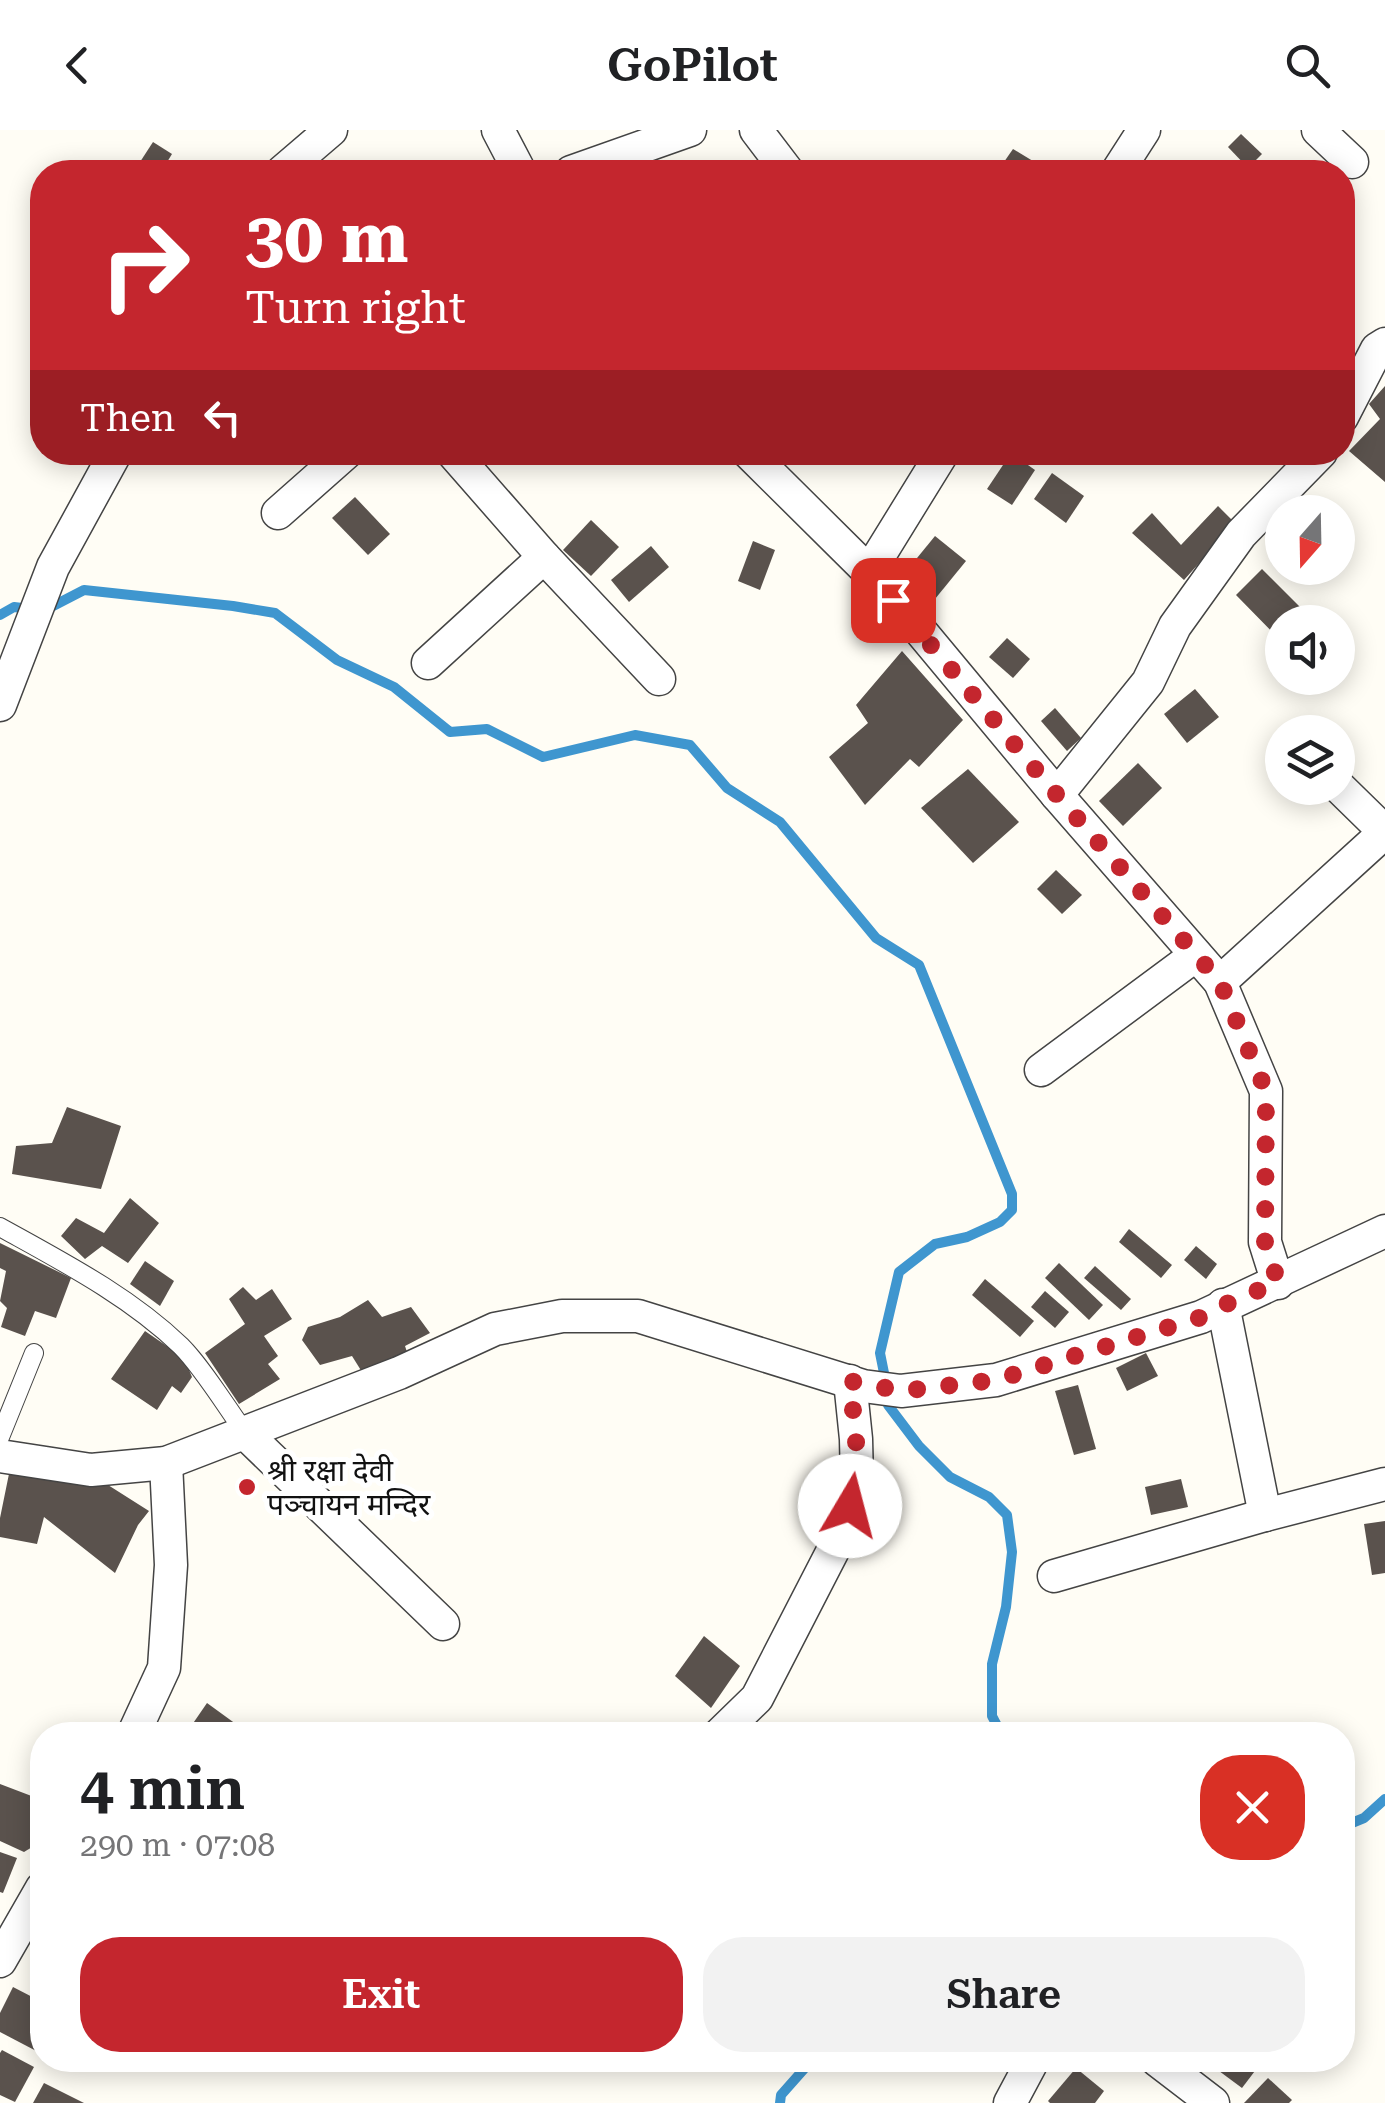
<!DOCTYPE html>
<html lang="en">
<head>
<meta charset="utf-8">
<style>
	body { margin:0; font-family:"Roboto Serif","Noto Sans Devanagari",serif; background:#f2f2f2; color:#202124; height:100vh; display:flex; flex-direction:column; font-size:38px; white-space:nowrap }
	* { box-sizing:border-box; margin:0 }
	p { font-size:32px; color:#757577 }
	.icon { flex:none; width:55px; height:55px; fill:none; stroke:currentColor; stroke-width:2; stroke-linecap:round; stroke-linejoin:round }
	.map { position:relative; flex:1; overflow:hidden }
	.drawer { position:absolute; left:30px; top:1592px; width:1325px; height:350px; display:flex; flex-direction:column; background:#fff; border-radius:40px; box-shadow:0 5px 25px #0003 }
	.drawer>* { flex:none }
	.banner { position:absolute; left:30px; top:30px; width:1325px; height:305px; border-radius:40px; box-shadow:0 5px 25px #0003; background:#c4262e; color:#fff; overflow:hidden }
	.needle { width:65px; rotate:200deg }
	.fabs { position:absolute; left:1265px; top:365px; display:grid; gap:20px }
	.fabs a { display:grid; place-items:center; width:90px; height:90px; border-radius:50%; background:#fff; box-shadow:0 5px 25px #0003; font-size:50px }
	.pin { position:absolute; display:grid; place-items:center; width:85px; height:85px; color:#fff; margin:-42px; border-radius:20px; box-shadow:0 5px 15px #0006 }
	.me { position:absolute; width:110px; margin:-55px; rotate:8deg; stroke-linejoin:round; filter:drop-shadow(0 0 8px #0008) }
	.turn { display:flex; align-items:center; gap:35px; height:210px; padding:0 50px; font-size:45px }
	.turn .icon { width:130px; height:130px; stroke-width:2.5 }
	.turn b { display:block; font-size:70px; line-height:85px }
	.then { display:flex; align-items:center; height:95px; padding:0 50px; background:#0003; gap:20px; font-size:38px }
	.round { display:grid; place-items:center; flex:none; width:105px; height:105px; border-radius:40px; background:#f2f2f2 }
	.overview { display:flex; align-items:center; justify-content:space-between; height:170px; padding:0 50px }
	h1 { font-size:60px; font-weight:600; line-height:75px }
	.primary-button { display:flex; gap:20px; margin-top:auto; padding:20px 50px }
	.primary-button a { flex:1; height:115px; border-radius:40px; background:#c4262e; color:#fff; font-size:40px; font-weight:600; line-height:115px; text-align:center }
	.primary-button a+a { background:#f2f2f2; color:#202124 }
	header { display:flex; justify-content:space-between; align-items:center; height:130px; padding:0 50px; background:#fff; font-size:45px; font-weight:600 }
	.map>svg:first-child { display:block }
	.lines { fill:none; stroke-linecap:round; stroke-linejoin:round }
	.stream { stroke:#3f96cf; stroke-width:10 }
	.building { fill:#5a524d }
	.lane-casing { stroke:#444; stroke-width:20 }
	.street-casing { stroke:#444; stroke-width:35 }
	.lane { stroke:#fff; stroke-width:18 }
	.street { stroke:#fff; stroke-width:32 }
	.route { stroke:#c4262e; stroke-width:18; stroke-dasharray:0 32.4 }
	.poi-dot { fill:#c4262e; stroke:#fff; stroke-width:4 }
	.labels { text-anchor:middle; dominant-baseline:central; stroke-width:10; stroke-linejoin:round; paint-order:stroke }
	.poi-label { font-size:30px; fill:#111; stroke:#fff; text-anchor:start }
</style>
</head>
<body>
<header><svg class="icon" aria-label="back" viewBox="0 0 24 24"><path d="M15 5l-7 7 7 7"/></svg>GoPilot<svg class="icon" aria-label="search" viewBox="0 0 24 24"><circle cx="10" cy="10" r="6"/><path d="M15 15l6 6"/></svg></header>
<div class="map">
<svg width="1385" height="1973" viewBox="0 0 1385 1973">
	<rect width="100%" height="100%" fill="#fffdf5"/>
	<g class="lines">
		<g class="stream">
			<polyline points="53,476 84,460 233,476 275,483 337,530 394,557 450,602 487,599 543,627 635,605 690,615 727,658 780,692 876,808 919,835 1012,1064 1012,1080 1000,1092 967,1107 935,1114 899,1142 880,1223 884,1243"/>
			<polyline points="0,485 14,477 22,478"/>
			<polyline points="888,1275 919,1316 950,1347 989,1367 1007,1385 1012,1422 1006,1477 992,1534 992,1586 1002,1605"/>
			<polyline points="1342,1697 1364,1688 1385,1669"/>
			<polyline points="780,1973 781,1965 812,1930"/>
		</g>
	</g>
	<g class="building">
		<polygon points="1241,4 1262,24 1248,38 1228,17"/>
		<polygon points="153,12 172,24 161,42 140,32"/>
		<polygon points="1013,19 1051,42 997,42"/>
		<polygon points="1385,256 1385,352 1349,321 1380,289 1369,274"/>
		<polygon points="1011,323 1035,340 1012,375 987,359"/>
		<polygon points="1052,343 1084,366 1066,393 1034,369"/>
		<polygon points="355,367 390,404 368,425 332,388"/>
		<polygon points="1218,376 1235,393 1184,450 1132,403 1152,383 1181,415"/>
		<polygon points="591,390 619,417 591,446 563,420"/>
		<polygon points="935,406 966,431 935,469 904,444"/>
		<polygon points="753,411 775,420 760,460 738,451"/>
		<polygon points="651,416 669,437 629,472 611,450"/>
		<polygon points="1262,439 1308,485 1301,492 1282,492 1282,512 1236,465"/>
		<polygon points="1007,508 1030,529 1013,548 989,527"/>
		<polygon points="902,521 963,590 919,637 910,629 865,675 829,627 868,593 856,575"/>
		<polygon points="1195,559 1219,587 1187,613 1164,584"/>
		<polygon points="1055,578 1081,608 1067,621 1041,591"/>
		<polygon points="1138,633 1162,658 1123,696 1099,671"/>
		<polygon points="968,639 1019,692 973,733 921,678"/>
		<polygon points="1056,740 1082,765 1062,784 1037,759"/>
		<polygon points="67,977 121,996 101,1059 12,1044 16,1016 52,1013"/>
		<polygon points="130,1068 159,1093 128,1133 102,1116 85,1129 61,1106 76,1088 104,1103"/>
		<polygon points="1129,1099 1172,1135 1161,1148 1119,1112"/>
		<polygon points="0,1113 71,1148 56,1188 35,1181 25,1206 1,1197 7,1178 0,1171 6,1141 0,1138"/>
		<polygon points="1196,1116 1217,1134 1206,1149 1184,1130"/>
		<polygon points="145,1131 174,1151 160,1176 130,1154"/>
		<polygon points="1059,1133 1103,1175 1089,1190 1045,1148"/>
		<polygon points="1095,1136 1131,1169 1121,1180 1084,1148"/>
		<polygon points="985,1149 1034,1191 1020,1207 972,1165"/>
		<polygon points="243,1157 256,1170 272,1159 292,1189 264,1206 278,1226 268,1234 280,1249 239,1274 205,1223 245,1194 229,1169"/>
		<polygon points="1045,1161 1069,1182 1055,1198 1031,1177"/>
		<polygon points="368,1170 382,1187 411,1177 430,1203 405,1216 409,1228 367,1250 352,1226 320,1235 302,1210 308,1197 340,1187"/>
		<polygon points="145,1201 184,1228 192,1247 181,1263 172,1256 157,1280 111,1249"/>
		<polygon points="1146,1223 1158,1246 1127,1261 1116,1238"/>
		<polygon points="1078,1255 1096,1319 1074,1325 1055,1261"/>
		<polygon points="11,1334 108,1355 149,1381 138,1395 115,1443 44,1387 37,1414 0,1407 0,1388"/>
		<polygon points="1181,1349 1188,1377 1151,1385 1145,1357"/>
		<polygon points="1385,1391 1385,1443 1372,1445 1364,1394"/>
		<polygon points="704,1506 740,1536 711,1578 675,1546"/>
		<polygon points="207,1573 251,1605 185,1605"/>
		<polygon points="0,1654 42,1670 42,1711 24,1722 0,1711"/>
		<polygon points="0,1722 17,1728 3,1763 0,1762"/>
		<polygon points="13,1857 42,1872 42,1924 0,1902 0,1883"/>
		<polygon points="2,1920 34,1937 15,1972 0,1965 0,1923"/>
		<polygon points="1221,1930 1257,1930 1261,1933 1242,1958 1215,1938"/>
		<polygon points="1076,1938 1104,1961 1095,1973 1050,1973 1048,1971"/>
		<polygon points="1268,1948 1292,1970 1289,1973 1244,1973"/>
		<polygon points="44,1953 84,1973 33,1973"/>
	</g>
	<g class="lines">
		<defs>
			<g id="lane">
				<path d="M 0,1097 C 63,1132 129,1166 181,1216 C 203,1238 227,1278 246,1304"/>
				<polyline points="0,1307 34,1223"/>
			</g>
			<g id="street">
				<polyline points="498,0 520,42"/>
				<polyline points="756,0 788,42"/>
				<polyline points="1318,0 1352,32"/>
				<polyline points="282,42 331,0"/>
				<polyline points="571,42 690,0"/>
				<polyline points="1117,42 1144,0"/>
				<polyline points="1342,287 1377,219 1385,214"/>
				<polyline points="452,322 544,427 659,549"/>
				<polyline points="748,322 869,442 918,498 1057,665 1220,852 1266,961 1265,1112 1278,1153"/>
				<polyline points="278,383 347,322"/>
				<polyline points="869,442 943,322"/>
				<polyline points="428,533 544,427"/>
				<polyline points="0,575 53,437 116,322"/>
				<polyline points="1057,665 1148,552 1175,496 1241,404 1321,322"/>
				<polyline points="1220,852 1385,702 1338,656"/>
				<polyline points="1041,940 1196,825"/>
				<polyline points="1223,1175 1265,1385"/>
				<polyline points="246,1304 443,1494"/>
				<polyline points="0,1326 91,1340 166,1333 399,1243 495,1199 562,1186 638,1186 863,1256 901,1261 996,1250 1201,1187 1385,1101"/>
				<polyline points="1054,1446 1265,1385 1385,1354"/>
				<polyline points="133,1605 164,1538 171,1435 166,1333"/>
				<polyline points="719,1605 757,1568 843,1401 857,1351 856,1309 850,1251"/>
				<polyline points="0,1831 42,1758"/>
				<polyline points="1157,1930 1213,1973"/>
				<polyline points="1010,1973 1033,1930"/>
			</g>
		</defs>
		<use href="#lane" class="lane-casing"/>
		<use href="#street" class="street-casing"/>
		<use href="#lane" class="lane"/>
		<use href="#street" class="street"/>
	</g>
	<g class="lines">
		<polyline class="route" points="850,1376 857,1351 856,1309 850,1251 901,1261 996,1250 1202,1187 1224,1175 1278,1152 1265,1112 1266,961 1220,852 1057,665 893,470"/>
	</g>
	<circle class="poi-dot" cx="247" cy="1357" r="10"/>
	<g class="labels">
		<g class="poi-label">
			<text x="267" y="1340">श्री रक्षा देवी<tspan x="267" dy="34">पञ्चायन मन्दिर</tspan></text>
		</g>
	</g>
</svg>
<div class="fabs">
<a><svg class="needle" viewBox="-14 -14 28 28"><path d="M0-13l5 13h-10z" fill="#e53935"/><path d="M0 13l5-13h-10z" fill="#757577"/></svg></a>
<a><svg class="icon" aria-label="sound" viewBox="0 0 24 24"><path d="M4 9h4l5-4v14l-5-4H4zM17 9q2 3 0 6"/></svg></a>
<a><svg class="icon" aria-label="layers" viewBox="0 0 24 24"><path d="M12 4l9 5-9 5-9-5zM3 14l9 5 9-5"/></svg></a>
</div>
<div class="pin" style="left:893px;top:470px;background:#d93025"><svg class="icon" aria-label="arrive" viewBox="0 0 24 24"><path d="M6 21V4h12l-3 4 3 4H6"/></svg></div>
<svg class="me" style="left:850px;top:1376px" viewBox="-20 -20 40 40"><circle r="19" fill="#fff"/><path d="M0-13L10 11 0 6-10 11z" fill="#c4262e"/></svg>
<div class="banner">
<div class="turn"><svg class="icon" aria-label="right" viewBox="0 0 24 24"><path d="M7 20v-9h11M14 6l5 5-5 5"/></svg><div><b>30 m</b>Turn right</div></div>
<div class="then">Then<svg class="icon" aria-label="left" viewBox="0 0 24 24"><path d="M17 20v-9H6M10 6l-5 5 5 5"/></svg></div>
</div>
<section class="drawer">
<div class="overview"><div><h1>4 min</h1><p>290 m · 07:08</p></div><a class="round" style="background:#d93025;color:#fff"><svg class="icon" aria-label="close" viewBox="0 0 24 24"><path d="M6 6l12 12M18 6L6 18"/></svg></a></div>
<div class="primary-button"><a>Exit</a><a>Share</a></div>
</section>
</div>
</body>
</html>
